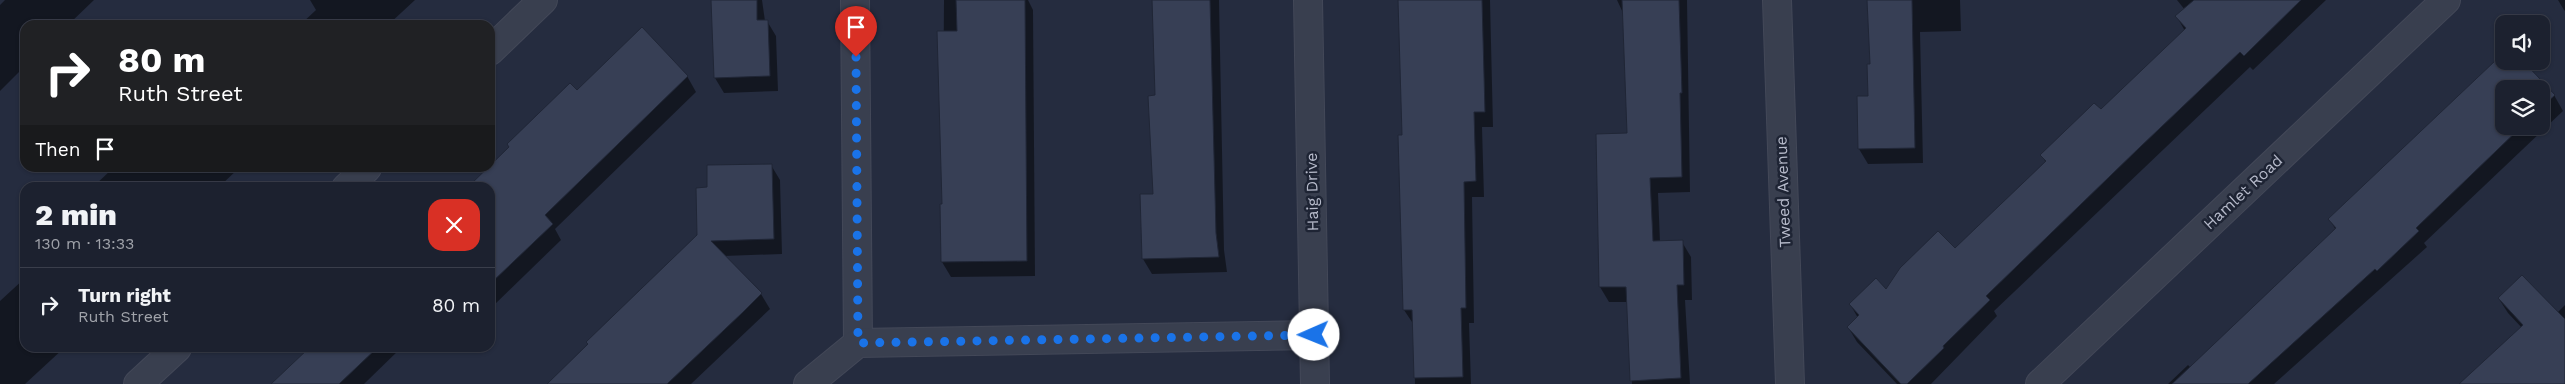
<!DOCTYPE html>
<html lang="en">
<head>
<meta charset="utf-8">
<style>
	body { margin:0; font-family:"Work Sans",sans-serif; background:#292e3b; color:#f1f3f6; height:100vh; display:flex; flex-direction:column; font-size:19px; white-space:nowrap }
	* { box-sizing:border-box; margin:0 }
	p { font-size:16px; color:#a0a3aa }
	.icon { flex:none; width:28px; height:28px; fill:none; stroke:currentColor; stroke-width:2; stroke-linecap:round; stroke-linejoin:round }
	.map { position:relative; flex:1; overflow:hidden }
	.sheet { position:absolute; left:20px; top:182px; width:475px; height:170px; display:flex; flex-direction:column; background:#1c212f; border-radius:15px; box-shadow:0 1px 4px #0004,0 0 0 1px #3a3e4b }
	.sheet>* { flex:none }
	.banner { position:absolute; left:20px; top:20px; width:475px; height:152px; border-radius:15px; box-shadow:0 1px 4px #0004,0 0 0 1px #3a3e4b; background:#202124; color:#fff; overflow:hidden }
	.controls { position:absolute; left:2495px; top:15px; display:grid; gap:10px }
	.controls a { display:grid; place-items:center; width:55px; height:55px; border-radius:10px; background:#1c212f; box-shadow:0 1px 4px #0004,0 0 0 1px #3a3e4b; font-size:25px }
	.pin { position:absolute; display:grid; place-items:center; width:42px; height:42px; color:#fff; margin:-51px -21px; border-radius:50% 50% 50% 0; rotate:-45deg; box-shadow:0 0 5px #0007 }
	.pin .icon { rotate:45deg }
	.me { position:absolute; width:55px; margin:-28px; rotate:269deg; stroke-linejoin:round; filter:drop-shadow(0 0 4px #0008) }
	.turn { display:flex; align-items:center; gap:18px; height:105px; padding:0 15px; font-size:22px }
	.turn .icon { width:65px; height:65px; stroke-width:2.5 }
	.turn b { display:block; font-size:35px; line-height:42px }
	.then { display:flex; align-items:center; height:48px; padding:0 15px; background:#0003; gap:10px; font-size:19px }
	.round { display:grid; place-items:center; flex:none; width:52px; height:52px; border-radius:15px; background:#292e3b }
	.headline { display:flex; align-items:center; justify-content:space-between; height:85px; padding:0 15px }
	h1 { font-size:30px; font-weight:800; line-height:38px }
	ul { padding:0; list-style:none }
	li { display:flex; align-items:center; gap:15px; height:75px; padding:0 15px; border-top:1px solid #3a3e4b }
	li div { flex:1 }
	li b { display:block; font-size:19px }
	li em { font-style:normal }
	.map>svg:first-child { display:block }
	.shadow { fill:#0007; fill-rule:evenodd }
	.building { fill:#373f55; stroke:#202636 }
	.lines { fill:none; stroke-linecap:round; stroke-linejoin:round }
	.minor-casing { stroke:#434858; stroke-width:30 }
	.tertiary-casing { stroke:#434858; stroke-width:30 }
	.minor { stroke:#393f4f; stroke-width:28 }
	.tertiary { stroke:#393f4f; stroke-width:28 }
	.route { stroke:#1a73e8; stroke-width:9; stroke-dasharray:0 16.2 }
	.labels { text-anchor:middle; dominant-baseline:central; stroke-width:5; stroke-linejoin:round; paint-order:stroke }
	.street-label { font-size:16px; fill:#b6baca; stroke:#1e2434 }
</style>
</head>
<body>
<div class="map">
<svg width="2565" height="384" viewBox="0 0 2565 384">
	<rect width="100%" height="100%" fill="#252c3f"/>
	<g class="shadow">
		<polygon points="5,0 94,0 68,25 25,25 25,66 0,91 0,5"/>
		<polygon points="310,0 415,0 388,25 300,25 316,10"/>
		<polygon points="712,0 762,0 765,21 767,21 776,36 778,91 724,93 715,78"/>
		<polygon points="944,0 1028,0 1033,10 1035,276 951,277 942,262"/>
		<polygon points="1152,0 1219,0 1224,250 1227,272 1152,274 1143,259 1141,196 1154,195 1156,97"/>
		<polygon points="1399,0 1490,0 1493,127 1482,127 1484,197 1472,197 1474,323 1469,323 1471,384 1415,384 1414,325 1404,310 1403,136"/>
		<polygon points="1617,0 1687,0 1690,192 1658,193 1660,242 1682,242 1691,257 1692,300 1685,300 1690,384 1632,384 1628,302 1609,302 1600,287 1599,232 1628,134 1624,15"/>
		<polygon points="1869,0 1960,0 1961,31 1920,32 1923,163 1868,164 1859,149 1858,97 1869,97 1871,66"/>
		<polygon points="2177,0 2326,0 2253,70 2250,67 1994,311 1997,316 1931,384 1897,384 1857,342 1848,327 1858,318 1850,304 1887,291 1955,250 2046,163 2042,155 2101,111 2185,31 2177,17 2185,10"/>
		<polygon points="2558,0 2565,0 2565,11 2564,10"/>
		<path d="M 2504,55 L 2504,61 L 2554,95 L 2563,111 L 2424,243 L 2427,247 L 2274,384 L 2168,384 L 2188,365 L 2191,368 L 2336,230 L 2329,219 ZM 2504,89 L 2541,89 L 2541,126 L 2504,126 Z"/>
		<polygon points="687,76 696,92 555,229 561,240 490,309 490,188 577,92"/>
		<polygon points="771,165 780,180 782,254 724,256 761,294 770,309 691,384 548,384 698,235 708,188"/>
		<polygon points="113,168 239,168 218,188 92,188"/>
		<polygon points="25,278 25,348 64,348 25,384 0,384 0,301"/>
		<polygon points="2499,299 2557,313 2565,305 2565,384 2474,384 2522,328 2508,313"/>
		<polygon points="310,348 401,348 364,384 272,384"/>
	</g>
	<g class="building">
		<polygon points="711,0 757,0 757,20 768,20 770,76 714,78"/>
		<polygon points="956,0 1025,0 1027,261 941,262 940,204 942,204 937,31 957,31"/>
		<polygon points="1152,0 1210,0 1216,233 1219,257 1142,259 1140,194 1153,194 1148,96 1155,95"/>
		<polygon points="1398,0 1482,0 1485,112 1474,112 1476,181 1464,182 1466,308 1461,308 1463,377 1414,378 1412,310 1403,310 1398,135 1402,135"/>
		<polygon points="1622,0 1679,0 1682,93 1680,93 1682,177 1650,178 1653,241 1683,240 1684,285 1677,285 1681,378 1630,381 1626,287 1599,287 1596,134 1627,133"/>
		<polygon points="1867,0 1912,0 1915,148 1858,149 1857,96 1868,96 1867,64 1870,64"/>
		<polygon points="2194,0 2301,0 2244,56 2240,52 2139,148 1986,296 1990,300 1943,346 1944,348 1907,384 1901,384 1847,327 1859,315 1849,304 1876,278 1886,289 1900,268 1938,231 1955,248 2046,161 2040,155 2090,107 2094,103 2101,109 2186,28 2175,16"/>
		<polygon points="642,27 688,76 545,215 553,224 490,284 490,188 467,188 509,147 507,144 570,83 577,90"/>
		<polygon points="2495,61 2523,61 2555,95 2541,108 2541,89 2504,89 2504,126 2522,126 2416,228 2419,231 2377,271 2375,269 2248,384 2172,384 2336,228 2328,219"/>
		<polygon points="772,164 774,239 711,241 762,293 742,313 667,384 547,384 588,344 586,342 697,235 696,188 707,187 707,165"/>
		<polygon points="2522,275 2565,319 2565,384 2459,384 2523,325 2498,298"/>
		<polygon points="309,348 377,348 339,384 271,384"/>
	</g>
	<g class="lines">
		<defs>
			<g id="minor">
				<polyline points="855,0 858,343"/>
				<polyline points="1777,0 1790,384"/>
				<polyline points="490,51 543,0"/>
				<polyline points="346,188 367,168"/>
				<polyline points="138,384 177,348"/>
				<polyline points="808,384 858,343 1314,335"/>
				<polyline points="2040,384 2446,0"/>
			</g>
			<polyline id="tertiary" points="1308,0 1315,384"/>
		</defs>
		<use href="#minor" class="minor-casing"/>
		<use href="#tertiary" class="tertiary-casing"/>
		<use href="#minor" class="minor"/>
		<use href="#tertiary" class="tertiary"/>
	</g>
	<g class="lines">
		<polyline class="route" points="856,57 858,343 1314,335"/>
	</g>
	<g class="labels">
		<g class="street-label">
			<text transform="translate(1312 192) rotate(-91)">Haig Drive</text>
			<text transform="translate(1783 192) rotate(-92)">Tweed Avenue</text>
			<text transform="translate(2243 192) rotate(-43)">Hamlet Road</text>
		</g>
	</g>
</svg>
<div class="controls">
<a><svg class="icon" aria-label="sound" viewBox="0 0 24 24"><path d="M4 9h4l5-4v14l-5-4H4zM17 9q2 3 0 6"/></svg></a>
<a><svg class="icon" aria-label="layers" viewBox="0 0 24 24"><path d="M12 4l9 5-9 5-9-5zM3 14l9 5 9-5"/></svg></a>
</div>
<div class="pin" style="left:856px;top:57px;background:#d93025"><svg class="icon" aria-label="arrive" viewBox="0 0 24 24"><path d="M6 21V4h12l-3 4 3 4H6"/></svg></div>
<svg class="me" style="left:1314px;top:335px" viewBox="-20 -20 40 40"><circle r="19" fill="#fff"/><path d="M0-13L10 11 0 6-10 11z" fill="#1a73e8"/></svg>
<div class="banner">
<div class="turn"><svg class="icon" aria-label="right" viewBox="0 0 24 24"><path d="M7 20v-9h11M14 6l5 5-5 5"/></svg><div><b>80 m</b>Ruth Street</div></div>
<div class="then">Then<svg class="icon" aria-label="arrive" viewBox="0 0 24 24"><path d="M6 21V4h12l-3 4 3 4H6"/></svg></div>
</div>
<section class="sheet">
<div class="headline"><div><h1>2 min</h1><p>130 m · 13:33</p></div><a class="round" style="background:#d93025;color:#fff"><svg class="icon" aria-label="close" viewBox="0 0 24 24"><path d="M6 6l12 12M18 6L6 18"/></svg></a></div>
<ul>
<li><svg class="icon" aria-label="right" viewBox="0 0 24 24"><path d="M7 20v-9h11M14 6l5 5-5 5"/></svg><div><b>Turn right</b><p>Ruth Street</p></div><em>80 m</em></li>
</ul>
</section>
</div>
</body>
</html>
